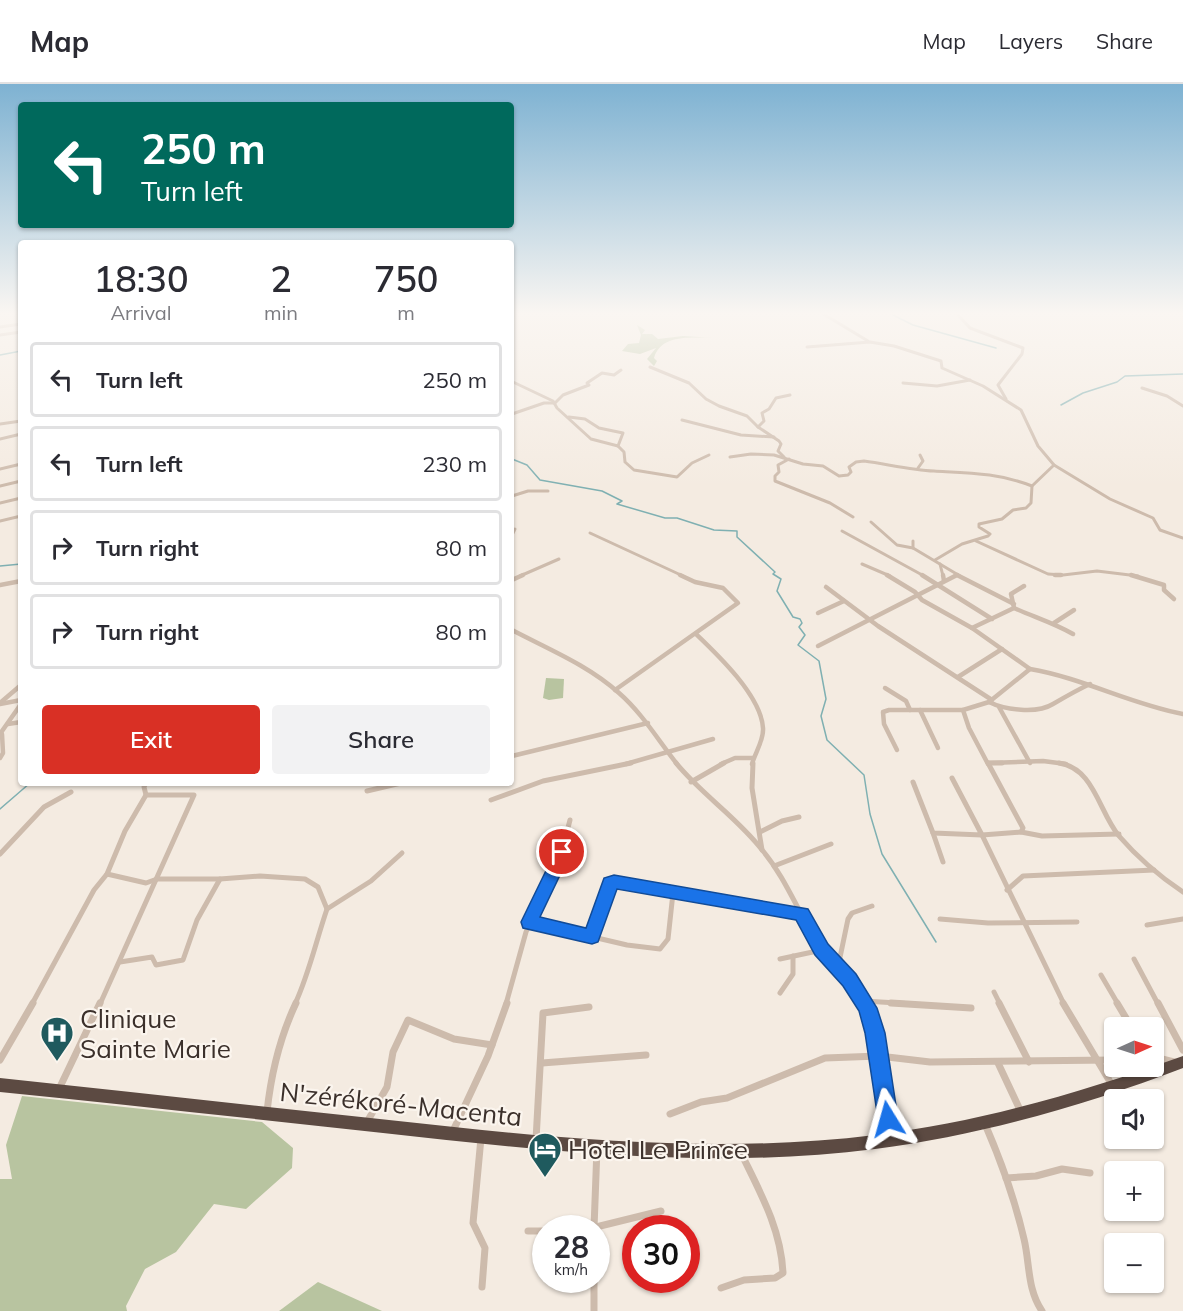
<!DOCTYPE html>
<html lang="en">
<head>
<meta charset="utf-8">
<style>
	body { margin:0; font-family:Mulish,sans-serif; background:#f2f2f3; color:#2b2b33; height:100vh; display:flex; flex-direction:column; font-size:22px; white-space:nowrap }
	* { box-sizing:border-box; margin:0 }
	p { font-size:20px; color:#7c7c81 }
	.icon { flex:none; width:33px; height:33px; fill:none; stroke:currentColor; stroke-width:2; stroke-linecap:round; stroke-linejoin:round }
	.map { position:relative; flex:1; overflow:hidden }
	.details { position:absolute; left:18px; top:156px; width:496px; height:546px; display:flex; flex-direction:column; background:#fff; border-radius:6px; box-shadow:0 2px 4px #0004 }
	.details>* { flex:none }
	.banner { position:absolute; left:18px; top:18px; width:496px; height:126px; border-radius:6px; box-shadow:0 2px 4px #0004; background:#00695c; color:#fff; overflow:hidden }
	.needle { width:39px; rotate:87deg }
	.fabs { position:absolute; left:1104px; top:933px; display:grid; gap:12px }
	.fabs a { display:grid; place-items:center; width:60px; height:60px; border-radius:6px; background:#fff; box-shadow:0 2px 4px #0004; font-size:30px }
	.speed { position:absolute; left:532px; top:1131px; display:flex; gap:12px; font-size:30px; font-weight:700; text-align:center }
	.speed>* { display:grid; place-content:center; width:78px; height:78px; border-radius:50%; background:#fff; box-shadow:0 2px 4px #0004; line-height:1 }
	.speed small { font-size:15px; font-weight:400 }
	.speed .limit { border:9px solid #d22; background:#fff; color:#111 }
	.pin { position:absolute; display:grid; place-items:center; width:51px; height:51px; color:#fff; margin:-26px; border:3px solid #fff; border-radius:50%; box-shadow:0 2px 6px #0007 }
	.me { position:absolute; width:66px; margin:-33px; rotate:352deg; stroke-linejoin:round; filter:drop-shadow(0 0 4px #0008) }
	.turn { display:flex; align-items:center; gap:21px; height:126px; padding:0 24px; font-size:27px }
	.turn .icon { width:78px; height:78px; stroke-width:2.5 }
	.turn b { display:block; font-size:42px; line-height:51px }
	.eta { display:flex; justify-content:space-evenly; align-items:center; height:102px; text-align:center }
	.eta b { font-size:36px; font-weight:600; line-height:42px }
	.button { display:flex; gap:12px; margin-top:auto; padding:12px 24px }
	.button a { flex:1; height:69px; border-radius:6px; background:#d93025; color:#fff; font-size:24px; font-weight:600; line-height:69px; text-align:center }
	.button a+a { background:#f2f2f3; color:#2b2b33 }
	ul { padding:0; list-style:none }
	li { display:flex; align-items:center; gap:18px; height:75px; margin:0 12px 9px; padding:0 12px; border:3px solid #e1e1e2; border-radius:6px }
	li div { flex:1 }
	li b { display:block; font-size:22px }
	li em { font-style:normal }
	header { display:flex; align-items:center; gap:36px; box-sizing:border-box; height:84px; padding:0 30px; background:#fff; border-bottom:2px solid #e1e1e2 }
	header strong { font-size:28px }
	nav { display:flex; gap:33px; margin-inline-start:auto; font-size:21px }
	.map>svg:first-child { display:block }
	.green { fill:#b8c4a0 }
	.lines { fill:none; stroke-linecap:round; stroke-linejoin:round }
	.stream { stroke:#7fb0b2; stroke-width:1.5 }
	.street-far3 { stroke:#cdbbac; stroke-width:3 }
	.street-far2 { stroke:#cdbbac; stroke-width:4.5 }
	.street-far1 { stroke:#cdbbac; stroke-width:5 }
	.street { stroke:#cdbbac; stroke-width:7 }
	.highway { fill:#5c4a42; fill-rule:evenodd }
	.route { fill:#1a73e8; stroke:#114b97; stroke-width:1.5 }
	.labels { text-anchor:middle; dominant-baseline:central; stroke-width:4.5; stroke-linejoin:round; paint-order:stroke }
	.near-poi-label { font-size:26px; fill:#3b302b; stroke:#fbf5ee; text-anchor:start }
	.near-street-label { font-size:26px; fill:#3b302b; stroke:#fbf5ee }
</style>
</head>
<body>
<header>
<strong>Map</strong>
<nav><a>Map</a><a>Layers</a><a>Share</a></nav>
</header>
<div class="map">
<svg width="1183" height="1227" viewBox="0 0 1183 1227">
	<rect width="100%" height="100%" fill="#f4ebe1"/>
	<g class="green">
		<path d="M 637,241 L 645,246 L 642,250 L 652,250 L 658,255 L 683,252 L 715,254 C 694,254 661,249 654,274 L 657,277 L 654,282 L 647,275 L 656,264 L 640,270 L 622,267 L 628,260 L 639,259 L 641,251 Z"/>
		<polygon points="546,594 564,595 563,614 549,616 543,614"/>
		<polygon points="22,1012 262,1038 293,1064 292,1084 246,1125 214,1120 176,1168 145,1185 126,1222 127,1227 0,1227 0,1095 12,1095 6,1061"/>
		<polygon points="318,1198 382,1227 279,1227"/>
	</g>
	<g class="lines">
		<g class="stream">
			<polyline points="893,231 913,241 996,264"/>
			<polyline points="0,271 21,267"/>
			<polyline points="1061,321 1083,309 1117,298 1125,292 1183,290"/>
			<polyline points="512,375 527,381 540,396 602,407 622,417 617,420 665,434 677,434 714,446 737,447 737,453 775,488 773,490 781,495 777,507 793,533 800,535 802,539 799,543 805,551 798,561 819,577 826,615 821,632 827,656 864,691 870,730 882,770 936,858"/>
			<polyline points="0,482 21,480"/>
			<polyline points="0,725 30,699"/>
		</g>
		<g class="street-far3">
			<polyline points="825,231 868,257"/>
			<polyline points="958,231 970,244 1023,264 1022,270 998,301 1006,315"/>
			<polyline points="0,243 21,240"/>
			<polyline points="0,251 21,248"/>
			<polyline points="807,263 870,258 894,262 941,277 942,284 983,302 1021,326 1038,362 1054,381 1032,402 1031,419 1026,424 1013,426 1002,435 979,440 979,443 990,450 988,452 962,460 935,476"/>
			<polyline points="650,283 689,299 706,315 719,322 747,332 758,343 779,357 781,360 778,367 784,373"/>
			<polyline points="513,298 553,317 557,324 591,355 618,362"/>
			<polyline points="903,299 937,302 970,296"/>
			<polyline points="1142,304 1167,312 1183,322"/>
			<polyline points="512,330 544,319 555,319 563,311 589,301 587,299 602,289 614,291 621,286"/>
			<polyline points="569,333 585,335 599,344 623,349 618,362 624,368 625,378 634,386 677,393 692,379 709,371"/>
			<polyline points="682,336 741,351 774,353"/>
			<polyline points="0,340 21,337"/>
			<polyline points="758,343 764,337 762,329 769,325 776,314 790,311"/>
			<polyline points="512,348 512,352"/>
			<polyline points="0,355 21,350"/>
			<path d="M 730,373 L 751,370 L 774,371 L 803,380 L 823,382 L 839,392 L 848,391 L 851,388 L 849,383 L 856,378 L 864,377 C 887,380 911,386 934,387 C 969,389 999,389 1032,402"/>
			<polyline points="789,375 778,381 779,388 775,392 775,397 830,419 853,433"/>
			<polyline points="1054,381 1110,415 1153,434 1160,446 1183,454"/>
			<polyline points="918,384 923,377 920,371"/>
			<polyline points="0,385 21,380"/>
			<polyline points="0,402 21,397"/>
			<polyline points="512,412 528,407 548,407"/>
			<polyline points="0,419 21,414"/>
			<polyline points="0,437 21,432"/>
			<polyline points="871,438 897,461 913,464"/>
			<polyline points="842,447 924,492"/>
			<polyline points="590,449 683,492"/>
			<polyline points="512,451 515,445"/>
			<polyline points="913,457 913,464 960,492"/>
			<polyline points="976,457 1048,490 1063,491 1097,487 1138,492"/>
			<polyline points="862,480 890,492"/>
			<polyline points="940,480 943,492"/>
			<polyline points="520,492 559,475"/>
			<polyline points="954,492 957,491"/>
		</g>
		<g class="street-far2">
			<polyline points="887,491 915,508 922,516 972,544 1030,585"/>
			<polyline points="922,491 992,535"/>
			<polyline points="943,491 944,497"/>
			<polyline points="957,491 1014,520"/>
			<polyline points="1055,491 1061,491"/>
			<polyline points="1131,491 1164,501 1164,506 1174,515"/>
			<polyline points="512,496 523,491"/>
			<polyline points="0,501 21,497"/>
			<polyline points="826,503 878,542 992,616"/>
			<path d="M 1014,524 C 1034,533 1054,539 1073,550"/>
			<polyline points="818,529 844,517"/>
			<polyline points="1054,539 1074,526"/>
			<polyline points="972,544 1014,524 1011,510 1024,502"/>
			<path d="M 512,546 C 548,565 588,581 619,609 C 642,629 658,656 677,680"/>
			<path d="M 696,550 C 718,571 761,612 763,644 C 764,656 755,669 752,680"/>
			<polyline points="818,562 957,491"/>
			<polyline points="958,593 1002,565"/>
			<polyline points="885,604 906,617 910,626"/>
			<polyline points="615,606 738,519 723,504 695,498 680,491"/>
			<path d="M 989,618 C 1005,626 1037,630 1053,620 C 1065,613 1077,606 1090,600"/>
			<polyline points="0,619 21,601"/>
			<polyline points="0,620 21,616"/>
			<polyline points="999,623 1030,679"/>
			<polyline points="920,626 938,664"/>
			<polyline points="8,640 21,638"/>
			<polyline points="0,650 21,620"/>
			<polyline points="897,666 884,640 883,628 889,626 963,626"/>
			<polyline points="512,672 648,639"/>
			<polyline points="0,674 3,669 2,650"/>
			<polyline points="989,679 1043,677 1066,680"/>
			<polyline points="626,680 713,655"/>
			<polyline points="721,680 735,674 753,674"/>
			<path d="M 988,680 L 969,644 L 963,626 L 989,618 L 1030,585 C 1083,594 1130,620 1183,630"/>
		</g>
		<g class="street-far1">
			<path d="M 676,679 C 702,711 738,734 763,767 C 787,796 799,831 820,862 C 833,883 854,898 865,920"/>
			<polyline points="753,679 752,704 762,766"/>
			<polyline points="988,679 1023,744 1021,748 982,751 1064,920"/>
			<polyline points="989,679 1002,679"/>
			<path d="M 1059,679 C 1094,684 1099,728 1119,752 C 1138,774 1159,792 1183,808"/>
			<polyline points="691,698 724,679"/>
			<polyline points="913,698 933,749 982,751 952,694"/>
			<polyline points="146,699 144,703 146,711"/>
			<polyline points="367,707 401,699"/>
			<polyline points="491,716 543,697 631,679"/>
			<polyline points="760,748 782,737 799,733"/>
			<polyline points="1021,748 1042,752 1119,750"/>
			<polyline points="933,749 943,778"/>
			<polyline points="0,770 44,723 71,708"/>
			<polyline points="774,782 831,760"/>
			<path d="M 107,790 L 146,799 L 157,795 L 220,795 L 260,792 L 305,795 L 318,803 L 327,825 C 316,857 309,890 295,920"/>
			<polyline points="1007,806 1023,792 1154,786"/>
			<polyline points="327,825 371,797 402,769"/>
			<polyline points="940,835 988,839 1077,838"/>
			<polyline points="529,838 627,861 660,865 668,855 673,809 801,830"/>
			<polyline points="1147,841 1183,835"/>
			<polyline points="592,853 610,799 618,798 673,809"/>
			<polyline points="780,875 822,866"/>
			<polyline points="1134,875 1158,920"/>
			<polyline points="120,878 152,873 156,881 183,876 197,836 220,795"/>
			<polyline points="838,883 848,835 852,829 872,822"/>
			<polyline points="1101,891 1118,920"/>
			<polyline points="994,908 1000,920"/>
			<polyline points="780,909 793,890 793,872"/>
			<polyline points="864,917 914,920"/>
			<polyline points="32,920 94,806 107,790 125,747 146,711 194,711 100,920"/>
			<polyline points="506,920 526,848 560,774 570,736"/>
		</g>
		<g class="street">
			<polyline points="864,919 880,971 891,1053"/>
			<polyline points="891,919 971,924"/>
			<polyline points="999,919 1029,978"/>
			<polyline points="1063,919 1112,1001"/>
			<polyline points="1117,919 1132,944"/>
			<polyline points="1158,919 1183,966"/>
			<polyline points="1154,973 1174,978"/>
			<polyline points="0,976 33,919"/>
			<polyline points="542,979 646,971"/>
			<polyline points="998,979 1021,1028"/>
			<polyline points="59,1005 100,919"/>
			<path d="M 267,1028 C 271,990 280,953 296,919"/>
			<polyline points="670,1030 701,1018 727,1014 825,974 879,972 930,978 1114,976"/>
			<polyline points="367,1038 387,1003 393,968 408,936 454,955 492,961"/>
			<path d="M 985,1040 C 1001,1077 1015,1116 1024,1155 C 1030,1180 1027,1205 1042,1227"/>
			<polyline points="453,1047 488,972 507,919"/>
			<polyline points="481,1054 473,1139 485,1164 482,1203"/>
			<polyline points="536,1056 543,929 589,923"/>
			<polyline points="1006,1094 1036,1092 1062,1085 1090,1089"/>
			<polyline points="592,1144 661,1127"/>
			<polyline points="594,1144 597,1064"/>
			<polyline points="528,1147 546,1147"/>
			<polyline points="594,1196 594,1227"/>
			<path d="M 721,1204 L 744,1196 L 775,1194 L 783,1189 C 781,1145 760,1108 741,1069"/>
		</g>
		<path class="highway" d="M 1183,972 L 1183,984 C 1083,1022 981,1051 875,1065 C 712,1086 546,1067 383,1049 C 255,1035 128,1021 0,1008 L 0,994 C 130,1008 259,1022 389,1036 C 550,1054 714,1071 875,1051 C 981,1038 1083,1008 1183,972 Z"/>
	</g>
	<linearGradient id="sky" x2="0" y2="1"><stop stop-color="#7eb2d2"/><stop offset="0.57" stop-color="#faf6f2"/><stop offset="1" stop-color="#faf6f2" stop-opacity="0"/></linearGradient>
	<rect width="1183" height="402" fill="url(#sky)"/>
	<polygon class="route" points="562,762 568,764 571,768 540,833 586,844 604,794 614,791 808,825 828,860 856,890 877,924 885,949 898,1035 895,1042 888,1045 881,1042 878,1035 865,949 859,927 843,902 815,871 796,836 617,805 598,858 592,860 523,844 521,838 557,764"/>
	<defs>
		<symbol id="hospital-pin" viewBox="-11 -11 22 30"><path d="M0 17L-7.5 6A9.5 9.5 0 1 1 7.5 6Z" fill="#1f5a5e" stroke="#fbf5ee"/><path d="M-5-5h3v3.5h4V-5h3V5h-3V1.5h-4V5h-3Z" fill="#fff"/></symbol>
		<symbol id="hotel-pin" viewBox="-11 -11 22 30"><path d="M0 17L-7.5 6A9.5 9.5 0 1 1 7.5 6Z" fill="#1f5a5e" stroke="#fbf5ee"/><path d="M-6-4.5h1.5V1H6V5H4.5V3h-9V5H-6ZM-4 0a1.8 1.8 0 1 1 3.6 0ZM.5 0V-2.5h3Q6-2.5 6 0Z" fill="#fff"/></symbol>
	</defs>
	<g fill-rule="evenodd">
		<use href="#hospital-pin" x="38" y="930" width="38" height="52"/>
		<use href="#hotel-pin" x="526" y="1046" width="38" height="52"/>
	</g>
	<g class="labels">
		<g class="near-poi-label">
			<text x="80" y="934">Clinique<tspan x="80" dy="30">Sainte Marie</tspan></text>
			<text x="568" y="1065">Hotel Le Prince</text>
		</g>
		<g class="near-street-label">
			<text transform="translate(401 1020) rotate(6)">N'zérékoré-Macenta</text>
		</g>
	</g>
</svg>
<div class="fabs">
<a><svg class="needle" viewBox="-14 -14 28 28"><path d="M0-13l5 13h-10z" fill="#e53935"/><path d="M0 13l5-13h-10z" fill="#7c7c81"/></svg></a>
<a><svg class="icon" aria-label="sound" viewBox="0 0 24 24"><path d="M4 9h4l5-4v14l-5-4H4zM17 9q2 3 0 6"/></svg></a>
<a>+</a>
<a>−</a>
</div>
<div class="speed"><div>28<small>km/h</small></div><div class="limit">30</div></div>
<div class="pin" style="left:562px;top:768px;background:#d93025"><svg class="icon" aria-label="arrive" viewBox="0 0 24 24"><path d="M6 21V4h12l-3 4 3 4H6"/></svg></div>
<svg class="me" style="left:888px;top:1035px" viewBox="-20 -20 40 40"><path d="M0-17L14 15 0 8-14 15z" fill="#1a73e8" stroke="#fff" stroke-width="4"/></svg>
<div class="banner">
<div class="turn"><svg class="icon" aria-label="left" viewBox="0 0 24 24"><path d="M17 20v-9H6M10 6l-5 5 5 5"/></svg><div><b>250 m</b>Turn left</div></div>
</div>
<section class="details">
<div class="eta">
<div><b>18:30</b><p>Arrival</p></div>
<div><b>2</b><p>min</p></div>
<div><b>750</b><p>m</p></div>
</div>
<ul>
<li><svg class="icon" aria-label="left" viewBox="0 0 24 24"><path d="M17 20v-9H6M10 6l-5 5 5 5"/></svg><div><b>Turn left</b></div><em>250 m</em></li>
<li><svg class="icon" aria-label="left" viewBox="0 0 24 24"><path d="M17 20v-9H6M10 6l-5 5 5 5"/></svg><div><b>Turn left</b></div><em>230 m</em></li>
<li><svg class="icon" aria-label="right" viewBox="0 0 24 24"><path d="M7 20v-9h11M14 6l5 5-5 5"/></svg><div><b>Turn right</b></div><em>80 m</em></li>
<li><svg class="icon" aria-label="right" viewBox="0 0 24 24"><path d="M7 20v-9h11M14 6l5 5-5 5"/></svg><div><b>Turn right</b></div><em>80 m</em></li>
</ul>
<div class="button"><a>Exit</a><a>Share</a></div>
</section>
</div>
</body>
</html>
